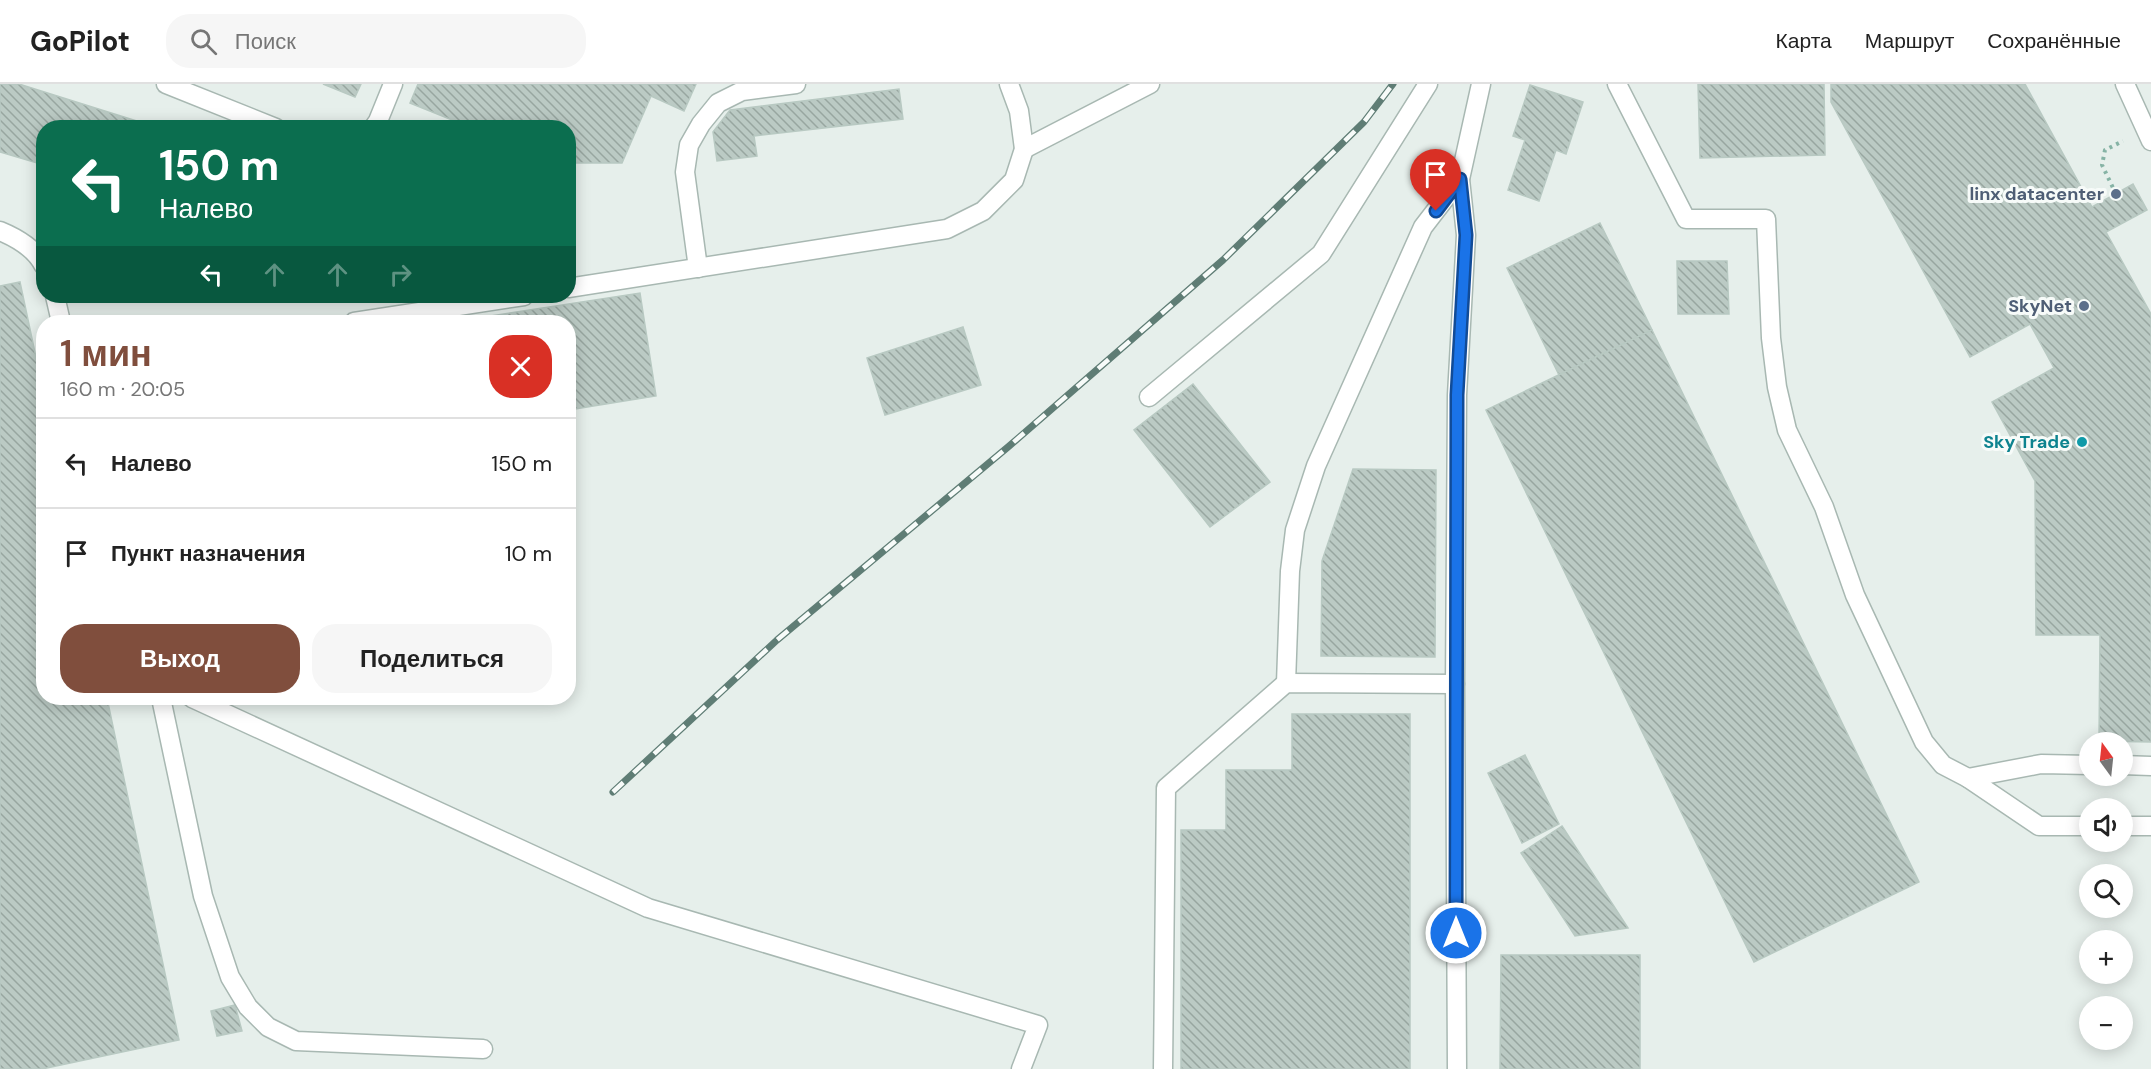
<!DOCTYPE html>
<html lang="ru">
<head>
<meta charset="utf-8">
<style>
	body { margin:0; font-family:"DM Sans",sans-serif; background:#f6f6f6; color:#222; height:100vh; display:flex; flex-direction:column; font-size:22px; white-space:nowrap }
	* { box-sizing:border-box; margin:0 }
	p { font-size:20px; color:#767676 }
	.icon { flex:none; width:33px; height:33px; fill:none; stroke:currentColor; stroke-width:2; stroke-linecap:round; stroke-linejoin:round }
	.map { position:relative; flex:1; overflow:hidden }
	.sheet { position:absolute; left:36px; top:231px; width:540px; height:390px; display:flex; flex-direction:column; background:#fff; border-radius:24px; box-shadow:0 3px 15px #0003 }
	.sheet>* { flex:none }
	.banner { position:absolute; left:36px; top:36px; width:540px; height:183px; border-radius:24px; box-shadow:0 3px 15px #0003; background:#0b6e4f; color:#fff; overflow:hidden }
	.needle { width:39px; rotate:345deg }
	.tools { position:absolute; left:2079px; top:648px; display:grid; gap:12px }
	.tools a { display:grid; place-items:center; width:54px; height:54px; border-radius:50%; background:#fff; box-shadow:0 3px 15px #0003; font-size:30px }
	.pin { position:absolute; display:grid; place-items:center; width:51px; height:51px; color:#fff; margin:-62px -26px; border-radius:50% 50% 50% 0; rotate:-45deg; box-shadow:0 0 6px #0007 }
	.pin .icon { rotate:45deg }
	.me { position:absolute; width:66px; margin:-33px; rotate:0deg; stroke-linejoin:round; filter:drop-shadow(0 0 4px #0008) }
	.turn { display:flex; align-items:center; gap:21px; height:126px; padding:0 24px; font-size:27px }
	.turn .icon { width:78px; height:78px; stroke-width:2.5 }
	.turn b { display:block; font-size:42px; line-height:51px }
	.lanes { display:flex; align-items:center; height:57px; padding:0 24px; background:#0003; justify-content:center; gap:30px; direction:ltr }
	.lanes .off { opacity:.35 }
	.round { display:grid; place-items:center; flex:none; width:63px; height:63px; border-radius:24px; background:#f6f6f6 }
	.overview { display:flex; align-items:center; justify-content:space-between; height:102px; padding:0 24px }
	h1 { font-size:36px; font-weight:600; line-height:45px; color:#804e3d }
	.primary-button { display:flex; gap:12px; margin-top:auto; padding:12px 24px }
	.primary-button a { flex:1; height:69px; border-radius:24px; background:#804e3d; color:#fff; font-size:24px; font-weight:600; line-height:69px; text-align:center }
	.primary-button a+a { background:#f6f6f6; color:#222 }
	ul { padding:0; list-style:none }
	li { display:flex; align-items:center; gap:18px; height:90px; padding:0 24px; border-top:2px solid #e0e0e0 }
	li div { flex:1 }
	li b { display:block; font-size:22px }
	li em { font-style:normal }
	header { display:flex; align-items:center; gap:36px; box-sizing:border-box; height:84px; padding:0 30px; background:#fff; border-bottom:2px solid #e0e0e0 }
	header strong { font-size:28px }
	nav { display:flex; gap:33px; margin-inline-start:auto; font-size:21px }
	.search { width:420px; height:54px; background:#f6f6f6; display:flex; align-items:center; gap:15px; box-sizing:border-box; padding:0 21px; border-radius:24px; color:#767676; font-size:22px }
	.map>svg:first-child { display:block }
	.building { fill:url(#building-back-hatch); stroke:#b8c9c2; stroke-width:1.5 }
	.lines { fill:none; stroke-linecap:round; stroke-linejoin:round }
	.lane-casing { stroke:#a8b8b2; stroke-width:21 }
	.path { stroke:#86b3a5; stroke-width:4; stroke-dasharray:3 4.5; stroke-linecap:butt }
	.lane { stroke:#fff; stroke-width:18 }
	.rail-casing { stroke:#5f7d75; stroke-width:7 }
	.rail { stroke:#f7fbf9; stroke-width:4.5; stroke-dasharray:14; stroke-linecap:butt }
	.route-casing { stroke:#114b97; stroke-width:15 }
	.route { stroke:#1a73e8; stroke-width:10 }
	.service-dot { fill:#5c6f8a; stroke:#f7fbf9; stroke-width:2 }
	.culture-dot { fill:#0f9aa8; stroke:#f7fbf9; stroke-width:2 }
	.labels { text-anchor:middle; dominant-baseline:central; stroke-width:6; stroke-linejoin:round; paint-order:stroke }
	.service-label { font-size:18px; font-weight:bold; fill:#4e5e75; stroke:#f7fbf9; text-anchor:end }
	.culture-label { font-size:18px; font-weight:bold; fill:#0d838f; stroke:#f7fbf9; text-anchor:end }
</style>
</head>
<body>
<header>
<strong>GoPilot</strong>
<div class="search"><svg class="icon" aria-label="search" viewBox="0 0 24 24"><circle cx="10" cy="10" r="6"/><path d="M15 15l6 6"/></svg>Поиск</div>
<nav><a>Карта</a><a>Маршрут</a><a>Сохранённые</a></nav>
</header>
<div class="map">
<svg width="2151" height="985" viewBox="0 0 2151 985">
	<defs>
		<pattern id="building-back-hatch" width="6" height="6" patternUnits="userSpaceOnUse" patternTransform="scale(1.5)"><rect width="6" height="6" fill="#bbcac4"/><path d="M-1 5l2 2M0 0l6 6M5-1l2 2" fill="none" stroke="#98a6a0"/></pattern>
	</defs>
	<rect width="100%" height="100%" fill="#e6efeb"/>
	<g class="building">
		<polygon points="0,0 19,0 159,44 44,44 44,81 0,68"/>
		<polygon points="323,0 361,0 355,13"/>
		<polygon points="418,0 696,0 684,27 651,12 622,79 568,79 568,44 472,44 410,19"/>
		<polygon points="1698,0 1824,0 1825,71 1700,74"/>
		<polygon points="1831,0 2025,0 2092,123 2133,100 2147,126 2106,148 2151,230 2151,658 2099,657 2100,551 2036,551 2035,397 1992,318 2054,284 2030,240 1970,273 1831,18"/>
		<polygon points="1530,1 1583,18 1566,70 1556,66 1539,117 1508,106 1525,56 1513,52"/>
		<polygon points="899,5 903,35 754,52 757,72 717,77 713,48 730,26"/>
		<polygon points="1600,139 1652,246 1559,291 1507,184"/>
		<polygon points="1677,177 1727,177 1729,230 1678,230"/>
		<polygon points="20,198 44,311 44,614 107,614 179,956 42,985 0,985 0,202"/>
		<polygon points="640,209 656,312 568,326 568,238 452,238"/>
		<polygon points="963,243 981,301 885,331 867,274"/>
		<polygon points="1652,246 1919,798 1754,878 1486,326"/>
		<polygon points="1193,300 1270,398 1210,443 1134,346"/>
		<polygon points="1353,385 1436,386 1435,573 1321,572 1322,477"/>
		<polygon points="1292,630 1410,630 1410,985 1181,985 1181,746 1226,746 1226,686 1292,686"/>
		<polygon points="1525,671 1559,740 1522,759 1488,689"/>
		<polygon points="1562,742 1628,844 1575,852 1521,769"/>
		<polygon points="1501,871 1640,871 1640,985 1500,985"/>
		<polygon points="235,921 242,947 217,952 211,927"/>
	</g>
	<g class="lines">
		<defs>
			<g id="lane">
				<polyline points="166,0 276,44"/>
				<polyline points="1617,0 1686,135 1766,135 1771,254 1777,303 1787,346 1824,423 1855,511 1924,658 1943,681 1968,694 2039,742 2090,742"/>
				<polyline points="2125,0 2151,57"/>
				<polyline points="373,44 378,37 393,0"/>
				<polyline points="1024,65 1150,0"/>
				<path d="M 0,147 C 17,154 35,164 44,182"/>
				<polyline points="698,184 685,88 689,61 701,40 718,19 742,7 796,0"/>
				<polyline points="568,204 947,145 983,127 1014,96 1024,65 1019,27 1009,0"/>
				<polyline points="55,212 61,238"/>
				<polyline points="354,238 524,212"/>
				<polyline points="1149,313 1321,170 1428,0"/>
				<polyline points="1286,599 1290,487 1295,446 1316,382 1423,143 1460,95"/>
				<polyline points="161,614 203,812 230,893 248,923 268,943 296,957 483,965"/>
				<polyline points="192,614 648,824 1038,941 1021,985"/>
				<polyline points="2122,681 2151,682"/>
				<polyline points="1968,694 2041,680 2090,681"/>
				<polyline points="2122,742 2151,742"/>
				<polyline points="1163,985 1166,704 1286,599 1455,600"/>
				<polyline points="1457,985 1455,600 1457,311 1466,151 1460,95 1481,0"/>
			</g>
		</defs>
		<use href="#lane" class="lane-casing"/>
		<polyline class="path" points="2116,110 2102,81 2105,66 2123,57"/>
		<use href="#lane" class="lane"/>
		<defs>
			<polyline id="rail" points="613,708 777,556 1008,363 1223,176 1364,38 1393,0"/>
		</defs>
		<use href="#rail" class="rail-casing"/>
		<use href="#rail" class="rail"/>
	</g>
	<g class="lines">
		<defs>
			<polyline id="route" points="1436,127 1460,95 1466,151 1457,311 1456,849"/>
		</defs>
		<use href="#route" class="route-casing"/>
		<use href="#route" class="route"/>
	</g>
	<g class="service-dot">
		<circle cx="2116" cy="110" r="6"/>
		<circle cx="2084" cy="222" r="6"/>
	</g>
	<circle class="culture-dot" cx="2082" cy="358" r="6"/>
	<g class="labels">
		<g class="service-label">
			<text x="2104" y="110">linx datacenter</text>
			<text x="2072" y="222">SkyNet</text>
		</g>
		<g class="culture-label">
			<text x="2070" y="358">Sky Trade</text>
		</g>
	</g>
</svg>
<div class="tools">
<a><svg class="needle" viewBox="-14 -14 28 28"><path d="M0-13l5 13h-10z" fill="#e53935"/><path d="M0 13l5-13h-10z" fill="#767676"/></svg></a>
<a><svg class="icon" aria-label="sound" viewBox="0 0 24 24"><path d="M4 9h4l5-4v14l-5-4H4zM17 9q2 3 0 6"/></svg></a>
<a><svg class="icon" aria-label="search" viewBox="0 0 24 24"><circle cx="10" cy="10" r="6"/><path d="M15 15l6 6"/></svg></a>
<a>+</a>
<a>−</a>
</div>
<div class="pin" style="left:1436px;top:127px;background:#d93025"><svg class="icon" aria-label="arrive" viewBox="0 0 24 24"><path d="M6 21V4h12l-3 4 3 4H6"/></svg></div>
<svg class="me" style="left:1456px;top:849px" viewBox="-20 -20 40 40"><circle r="17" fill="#1a73e8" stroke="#fff" stroke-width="3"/><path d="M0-11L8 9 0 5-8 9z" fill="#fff"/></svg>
<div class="banner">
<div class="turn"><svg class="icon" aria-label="left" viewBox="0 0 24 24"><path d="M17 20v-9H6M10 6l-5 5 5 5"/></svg><div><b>150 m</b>Налево</div></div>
<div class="lanes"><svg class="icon" aria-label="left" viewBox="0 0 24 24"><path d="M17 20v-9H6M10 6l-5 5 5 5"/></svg><svg class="icon off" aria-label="ahead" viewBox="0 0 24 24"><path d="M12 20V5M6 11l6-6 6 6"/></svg><svg class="icon off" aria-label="ahead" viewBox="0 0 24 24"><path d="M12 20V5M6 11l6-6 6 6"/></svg><svg class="icon off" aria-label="right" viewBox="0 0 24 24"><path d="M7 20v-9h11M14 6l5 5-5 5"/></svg></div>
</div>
<section class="sheet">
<div class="overview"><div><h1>1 мин</h1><p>160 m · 20:05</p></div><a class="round" style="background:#d93025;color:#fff"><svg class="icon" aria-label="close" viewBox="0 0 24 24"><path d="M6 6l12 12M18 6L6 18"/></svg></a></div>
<ul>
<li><svg class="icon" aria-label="left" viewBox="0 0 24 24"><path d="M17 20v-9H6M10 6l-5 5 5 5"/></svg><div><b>Налево</b></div><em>150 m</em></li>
<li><svg class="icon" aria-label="arrive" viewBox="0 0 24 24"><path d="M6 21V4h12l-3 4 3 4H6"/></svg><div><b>Пункт назначения</b></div><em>10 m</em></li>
</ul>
<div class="primary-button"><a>Выход</a><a>Поделиться</a></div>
</section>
</div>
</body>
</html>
